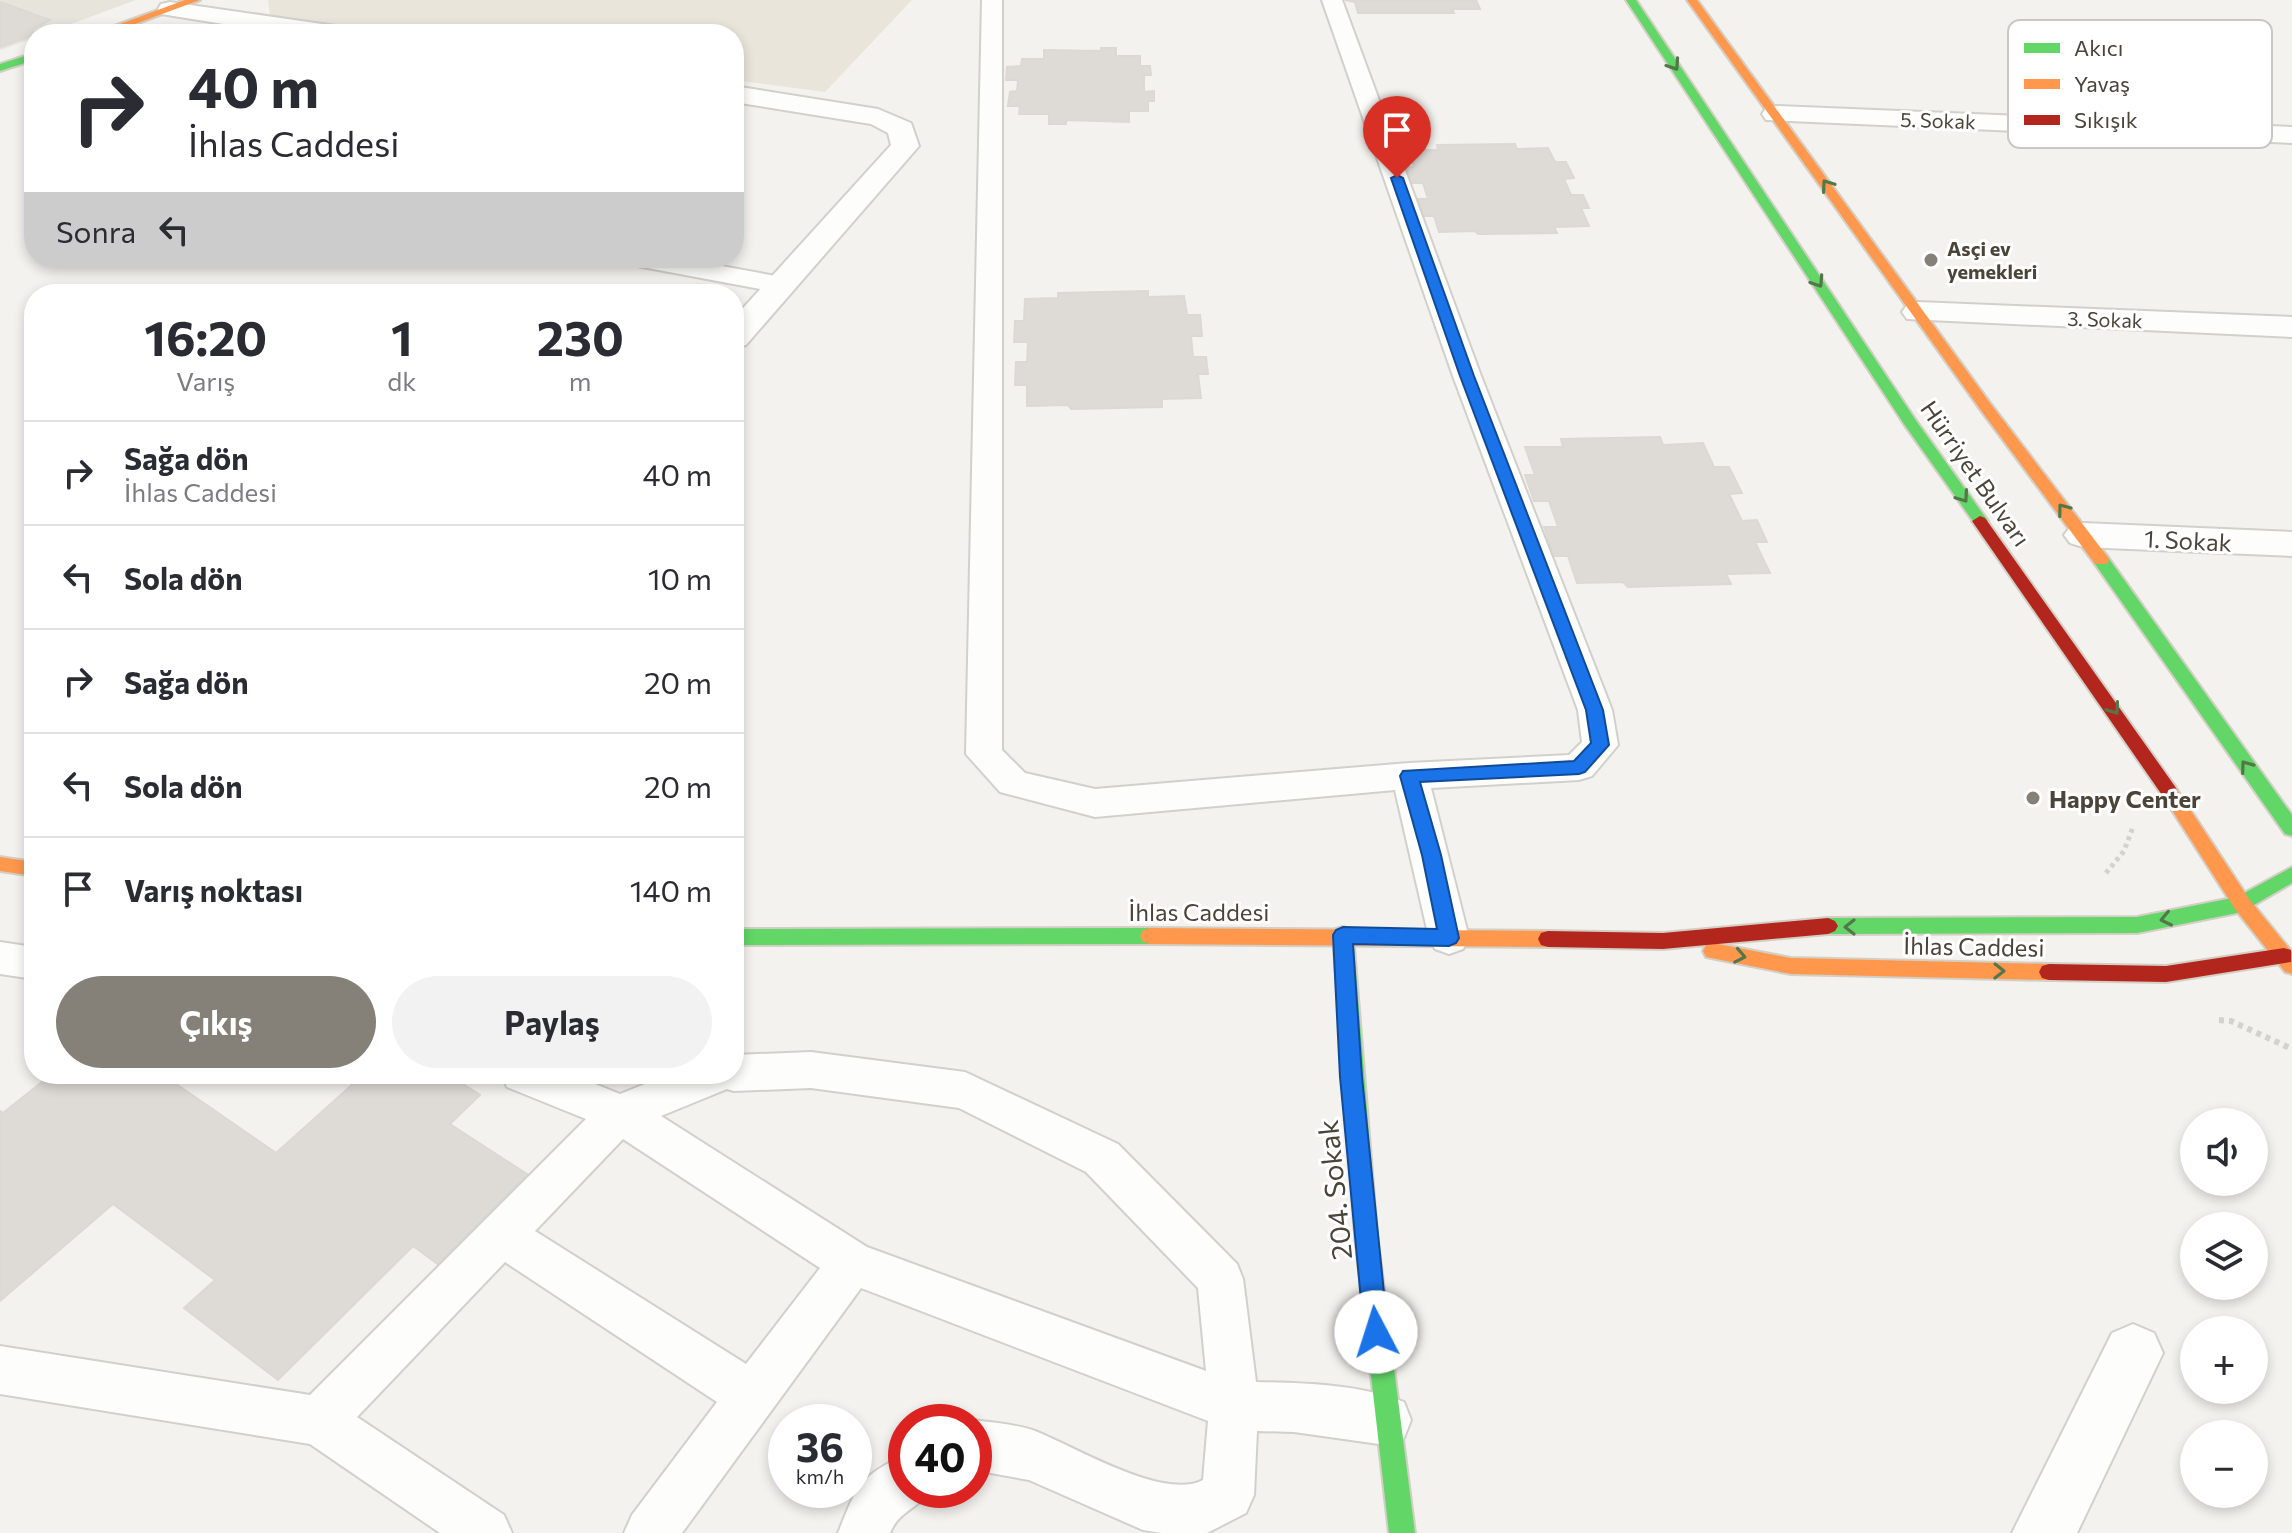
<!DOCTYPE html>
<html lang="tr">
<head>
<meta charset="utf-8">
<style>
	body { margin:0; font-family:Commissioner,sans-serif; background:#f2f2f3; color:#2b2b33; height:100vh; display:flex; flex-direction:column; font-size:30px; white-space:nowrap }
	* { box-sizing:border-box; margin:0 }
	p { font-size:26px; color:#7c7c81 }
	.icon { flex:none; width:44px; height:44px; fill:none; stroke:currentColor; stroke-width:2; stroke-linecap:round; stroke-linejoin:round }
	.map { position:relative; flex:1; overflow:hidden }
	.details { position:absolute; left:24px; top:284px; width:720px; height:800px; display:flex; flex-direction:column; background:#fff; border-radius:32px; box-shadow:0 4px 12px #0003 }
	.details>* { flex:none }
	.hud { position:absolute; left:24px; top:24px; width:720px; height:244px; border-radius:32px; box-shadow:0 4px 12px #0003; background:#fff; color:#2b2b33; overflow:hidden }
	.buttons { position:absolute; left:2180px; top:1108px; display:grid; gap:16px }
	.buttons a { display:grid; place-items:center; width:88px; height:88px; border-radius:50%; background:#fff; box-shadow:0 4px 12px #0003; font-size:40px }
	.speed { position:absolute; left:768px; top:1404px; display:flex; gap:16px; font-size:40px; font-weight:700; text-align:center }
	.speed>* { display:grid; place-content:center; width:104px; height:104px; border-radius:50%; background:#fff; box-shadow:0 4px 12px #0003; line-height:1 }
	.speed small { font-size:20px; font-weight:400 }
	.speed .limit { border:12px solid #d22; background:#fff; color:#111 }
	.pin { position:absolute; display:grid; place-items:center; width:68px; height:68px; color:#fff; margin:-82px -34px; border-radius:50% 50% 50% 0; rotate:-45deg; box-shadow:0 0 8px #0007 }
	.pin .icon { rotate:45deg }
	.me { position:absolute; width:88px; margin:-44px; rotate:355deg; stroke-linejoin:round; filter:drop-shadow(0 0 6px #0008) }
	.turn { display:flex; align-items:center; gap:28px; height:168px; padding:0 32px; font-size:36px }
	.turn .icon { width:104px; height:104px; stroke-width:2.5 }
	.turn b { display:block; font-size:56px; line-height:68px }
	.then { display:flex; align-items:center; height:76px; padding:0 32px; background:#0003; gap:16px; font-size:30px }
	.eta { display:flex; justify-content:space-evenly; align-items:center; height:136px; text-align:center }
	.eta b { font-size:48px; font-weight:700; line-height:56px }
	.action { display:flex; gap:16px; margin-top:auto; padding:16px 32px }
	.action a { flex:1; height:92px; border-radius:48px; background:#868178; color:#fff; font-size:32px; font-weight:700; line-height:92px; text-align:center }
	.action a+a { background:#f2f2f3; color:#2b2b33 }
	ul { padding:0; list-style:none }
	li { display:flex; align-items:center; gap:24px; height:104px; padding:0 32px; border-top:2px solid #e1e1e2 }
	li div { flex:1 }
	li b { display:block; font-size:30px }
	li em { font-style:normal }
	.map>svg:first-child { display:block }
	.residential { fill:#e7e4dc }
	.education { fill:#eae5da }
	.building { fill:#dedbd6; stroke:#dcd9d4; stroke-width:2 }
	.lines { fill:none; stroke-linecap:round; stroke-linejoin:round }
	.lane-casing { stroke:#d2d0cb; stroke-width:4 }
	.street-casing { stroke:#d2d0cb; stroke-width:4 }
	.fast-casing { stroke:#d3cfc5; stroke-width:4 }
	.slow-casing { stroke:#d3cfc5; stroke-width:4 }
	.jam-casing { stroke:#d3cfc5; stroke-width:4 }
	.path-far1 { stroke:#d3d2cc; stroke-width:5; stroke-dasharray:4 4; stroke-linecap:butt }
	.path { stroke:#d3d2cc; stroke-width:6; stroke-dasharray:5 5; stroke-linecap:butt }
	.lane { fill:#fdfdfc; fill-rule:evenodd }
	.street { fill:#fdfdfc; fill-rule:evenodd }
	.fast { fill:#63d668; fill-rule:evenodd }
	.slow { fill:#ff974d; fill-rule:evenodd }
	.jam { fill:#b3261e; fill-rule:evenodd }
	.oneway { stroke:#537749 }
	.route { fill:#1a73e8; stroke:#114b97; stroke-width:2 }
	.poi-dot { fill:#868178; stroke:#fff; stroke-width:3 }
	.labels { text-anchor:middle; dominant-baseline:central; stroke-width:6; stroke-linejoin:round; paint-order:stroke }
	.far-street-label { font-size:20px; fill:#4b4439; stroke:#fff }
	.far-poi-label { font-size:20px; font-weight:bold; fill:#4b4439; stroke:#fff; text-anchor:start }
	.street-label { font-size:24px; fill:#4b4439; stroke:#fff }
	.poi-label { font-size:24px; font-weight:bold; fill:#4b4439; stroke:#fff; text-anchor:start }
	.near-street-label { font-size:28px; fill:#4b4439; stroke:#fff }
	.key { fill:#fff; stroke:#c9c7c4; stroke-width:2 }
	.key-label { font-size:22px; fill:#4b4439 }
</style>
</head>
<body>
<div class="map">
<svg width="2292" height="1533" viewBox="0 0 2292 1533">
	<rect width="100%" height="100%" fill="#f4f2ee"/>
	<polygon class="residential" points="0,0 136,0 44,34 34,34 34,38 0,50"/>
	<polygon class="education" points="268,0 912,0 825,92 734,80 734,34 392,34 270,16"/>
	<g class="building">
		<polygon points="1345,0 1476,0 1480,9 1452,9 1454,13 1358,13 1355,2"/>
		<polygon points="0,2 50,20 33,29 33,35 0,47"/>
		<polygon points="1101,48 1116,48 1116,56 1140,56 1140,66 1150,66 1151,75 1144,75 1144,92 1154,91 1154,101 1148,101 1148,111 1129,111 1129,122 1066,120 1066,124 1049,124 1049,114 1019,114 1020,106 1008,106 1010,92 1017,91 1018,80 1006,80 1007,67 1021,66 1022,59 1044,59 1044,50 1101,51"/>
		<polygon points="1515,144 1517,149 1548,148 1555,162 1566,162 1574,178 1564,179 1571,195 1583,195 1589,208 1581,208 1589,226 1554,227 1557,233 1478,234 1475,231 1439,232 1434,216 1423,216 1417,199 1428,199 1423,183 1411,183 1406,167 1414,167 1409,150 1438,150 1437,145"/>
		<polygon points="1148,291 1148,297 1184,296 1187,315 1200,315 1202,336 1191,336 1193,357 1206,357 1208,374 1198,374 1201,398 1162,399 1162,407 1071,409 1068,405 1027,406 1027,385 1015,385 1016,362 1027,362 1028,342 1014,342 1015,321 1024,321 1025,299 1058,298 1058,293"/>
		<polygon points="1660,437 1663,445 1703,443 1714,467 1729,467 1742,493 1729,494 1742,521 1757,520 1767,542 1755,542 1770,573 1726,574 1731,584 1628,587 1623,582 1577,583 1568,556 1554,556 1544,527 1558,527 1549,501 1534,501 1525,475 1535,475 1525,447 1563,447 1561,439"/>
		<polygon points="52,1074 181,1074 172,1081 276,1153 364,1074 447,1074 480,1095 450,1124 539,1182 450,1273 413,1246 278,1380 184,1308 215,1280 113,1204 0,1301 0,1111 3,1113"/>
	</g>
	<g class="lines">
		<defs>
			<g id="lane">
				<polygon points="982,0 1002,0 1002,750 1025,773 1095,789 1409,763 1569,755 1582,742 1578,710 1453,376 1322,0 1342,0 1481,376 1612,710 1618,745 1592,776 1579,780 1431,788 1469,938 1463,949 1449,954 1435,949 1429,938 1395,790 1095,817 1000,792 966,754"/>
				<polygon points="624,258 678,258 781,277 790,280 794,285 790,290 781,293 637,266 628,263"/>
				<polygon points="0,942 34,947 34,979 0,974"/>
				<path d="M 811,1052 L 965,1072 L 1118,1144 L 1237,1264 L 1243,1279 L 1256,1382 C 1303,1383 1359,1384 1404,1402 L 1411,1420 L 1404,1438 L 1386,1445 L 1294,1432 L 1257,1431 L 1254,1495 L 1246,1513 L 1207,1533 L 1161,1533 L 1143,1530 L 1029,1480 L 974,1470 L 974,1422 L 969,1422 L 974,1420 C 994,1423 1016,1424 1035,1431 C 1076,1447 1163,1501 1203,1480 L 1208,1421 L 861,1288 L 682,1533 L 624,1533 L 632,1515 L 717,1402 L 505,1262 L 357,1417 L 504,1515 L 512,1533 L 440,1533 L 310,1444 L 0,1394 L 0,1346 L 310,1395 L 586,1119 L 507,1087 L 501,1074 L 570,1074 L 620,1094 L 670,1074 L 734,1074 L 734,1055 ZM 811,1088 L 959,1108 L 1086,1172 L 1198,1288 L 1206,1371 L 867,1247 L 661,1116 L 727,1089 L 734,1091 ZM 623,1139 L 820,1268 L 746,1364 L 535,1231 Z"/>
				<path d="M 906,1455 L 906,1490 L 928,1490 C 919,1510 900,1509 890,1533 L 838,1533 C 856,1488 859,1475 906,1455 Z"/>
			</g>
			<g id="street">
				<polygon points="170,2 336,26 345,29 349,34 286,34 161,14 158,9 161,4"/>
				<polygon points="734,86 878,109 911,123 919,146 746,345 734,348 734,318 891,145 888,133 871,124 734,102"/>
				<polygon points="1776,106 2292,127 2292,143 1766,120 1762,114 1766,108"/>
				<polygon points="1918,302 2292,317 2292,337 1907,319 1902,312 1907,305"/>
				<polygon points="2083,523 2292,532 2292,556 2083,547 2070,543 2064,535 2070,527"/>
				<polygon points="2133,1324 2154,1333 2163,1353 2077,1533 2012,1533 2112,1333"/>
			</g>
			<g id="fast">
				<polygon points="1626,0 1636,0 1917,422 1988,521 1985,524 1975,524 1904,424"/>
				<polygon points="34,53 34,60 0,71 0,64"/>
				<polygon points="2101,555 2107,556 2292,815 2292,836 2285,834 2095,564 2093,560 2095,556"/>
				<polygon points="2292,867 2292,883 2242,912 2137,933 1828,934 1821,931 1818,926 1821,921 1828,918 2137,917 2237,897"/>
				<polygon points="1343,927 1350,929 1353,935 1377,1235 1415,1533 1389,1533 1355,1235 1333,935 1336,929"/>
				<polygon points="1150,928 1157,930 1160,936 1157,942 1150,944 734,945 734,929"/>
			</g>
			<g id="slow">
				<polygon points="185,0 200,0 108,34 93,34"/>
				<polygon points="1687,0 1697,0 1990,403 2107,556 2109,560 2107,564 2095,564 1980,409"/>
				<polygon points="2168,783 2174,785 2249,899 2292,952 2292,974 2285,972 2235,909 2159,790"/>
				<polygon points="0,857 34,862 34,876 0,871"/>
				<polygon points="1150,928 1548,931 1555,933 1558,939 1555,945 1548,947 1150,944 1143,942 1140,936 1143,930"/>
				<polygon points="1713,943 1791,958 2049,964 2056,966 2059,972 2056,978 2049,980 1791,974 1706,957 1703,951 1706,945"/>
			</g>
			<g id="jam">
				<polygon points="1980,516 1985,518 2174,785 2177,790 2174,795 2162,795 1972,521"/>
				<polygon points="1828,918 1835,921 1838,926 1835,931 1828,934 1663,949 1548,947 1541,945 1538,939 1541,933 1548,931 1663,933"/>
				<polygon points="2284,948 2291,950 2291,962 2166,982 2049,980 2042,978 2039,972 2042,966 2049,964 2166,966"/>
			</g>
		</defs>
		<use href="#lane" class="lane-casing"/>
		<use href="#street" class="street-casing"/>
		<use href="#fast" class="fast-casing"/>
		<use href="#slow" class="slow-casing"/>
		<use href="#jam" class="jam-casing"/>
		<polyline class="path-far1" points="2106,873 2124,851 2133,827"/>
		<polyline class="path" points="2219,1020 2231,1021 2292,1049"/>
		<use href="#lane" class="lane"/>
		<use href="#street" class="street"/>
		<use href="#fast" class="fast"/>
		<use href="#slow" class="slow"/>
		<use href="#jam" class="jam"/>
	</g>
	<defs><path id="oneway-chevron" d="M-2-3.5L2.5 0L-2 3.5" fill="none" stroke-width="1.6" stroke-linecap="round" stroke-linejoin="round" transform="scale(2)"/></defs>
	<g class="oneway">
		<use href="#oneway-chevron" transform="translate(1674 65) rotate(56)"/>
		<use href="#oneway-chevron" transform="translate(1827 185) rotate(-125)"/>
		<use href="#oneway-chevron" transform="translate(1818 282) rotate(57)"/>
		<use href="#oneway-chevron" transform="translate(1963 497) rotate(55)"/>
		<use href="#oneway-chevron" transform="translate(2063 509) rotate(-127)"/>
		<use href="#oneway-chevron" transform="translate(2114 709) rotate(55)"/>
		<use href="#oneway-chevron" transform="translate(2246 766) rotate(-126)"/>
		<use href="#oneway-chevron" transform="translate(2166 919) rotate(168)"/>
		<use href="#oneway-chevron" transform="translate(1850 927) rotate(-180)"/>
		<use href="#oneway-chevron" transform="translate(1740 956) rotate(11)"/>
		<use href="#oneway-chevron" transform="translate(1999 971) rotate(1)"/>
	</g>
	<polygon class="route" points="1397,175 1403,178 1474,376 1603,710 1609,745 1585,772 1579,774 1420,782 1441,855 1459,938 1456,943 1449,946 1353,944 1362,1077 1388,1332 1384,1340 1376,1343 1367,1340 1364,1332 1340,1077 1333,935 1336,930 1343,927 1437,929 1422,855 1400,776 1403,771 1574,761 1591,743 1586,710 1460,376 1391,178"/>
	<g class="poi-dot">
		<circle cx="1931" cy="260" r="8"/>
		<circle cx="2033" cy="798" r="8"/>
	</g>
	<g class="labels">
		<g class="far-street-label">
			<text transform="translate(1938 120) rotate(2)">5. Sokak</text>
			<text transform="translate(2105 319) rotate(2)">3. Sokak</text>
		</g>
		<g class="far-poi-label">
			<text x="1947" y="248">Asçi ev<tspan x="1947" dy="23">yemekleri</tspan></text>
		</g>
		<g class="street-label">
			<text transform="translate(1976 473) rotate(55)">Hürriyet Bulvarı</text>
			<text transform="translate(2188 540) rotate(3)">1. Sokak</text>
			<text x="1199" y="911">İhlas Caddesi</text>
			<text transform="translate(1974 946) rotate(1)">İhlas Caddesi</text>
		</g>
		<g class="poi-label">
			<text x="2049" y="798">Happy Center</text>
		</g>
		<g class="near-street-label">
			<text transform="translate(1334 1190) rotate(-96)">204. Sokak</text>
		</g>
	</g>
	<rect x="2008" y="20" width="264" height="128" rx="12" class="key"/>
	<rect x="2024" y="43" width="36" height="10" fill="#63d668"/>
	<rect x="2024" y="79" width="36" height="10" fill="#ff974d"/>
	<rect x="2024" y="115" width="36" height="10" fill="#b3261e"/>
	<g class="key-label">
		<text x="2074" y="56">Akıcı</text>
		<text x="2074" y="92">Yavaş</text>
		<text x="2074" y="128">Sıkışık</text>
	</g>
</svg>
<div class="buttons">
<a><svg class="icon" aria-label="sound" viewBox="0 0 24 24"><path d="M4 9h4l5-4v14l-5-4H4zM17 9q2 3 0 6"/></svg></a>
<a><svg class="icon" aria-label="layers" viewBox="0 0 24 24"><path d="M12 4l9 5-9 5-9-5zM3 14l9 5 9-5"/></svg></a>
<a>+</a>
<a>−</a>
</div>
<div class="speed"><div>36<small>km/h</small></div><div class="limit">40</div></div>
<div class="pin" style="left:1397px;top:178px;background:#d93025"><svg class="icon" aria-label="arrive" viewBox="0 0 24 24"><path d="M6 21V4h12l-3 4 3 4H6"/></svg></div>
<svg class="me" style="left:1376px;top:1332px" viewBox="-20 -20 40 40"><circle r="19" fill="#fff"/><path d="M0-13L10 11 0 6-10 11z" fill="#1a73e8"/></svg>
<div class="hud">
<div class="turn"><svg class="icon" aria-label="right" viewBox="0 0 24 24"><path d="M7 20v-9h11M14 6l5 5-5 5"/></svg><div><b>40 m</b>İhlas Caddesi</div></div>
<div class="then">Sonra<svg class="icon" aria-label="left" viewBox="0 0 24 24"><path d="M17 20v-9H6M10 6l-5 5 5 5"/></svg></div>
</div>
<section class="details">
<div class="eta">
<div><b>16:20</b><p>Varış</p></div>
<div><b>1</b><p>dk</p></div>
<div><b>230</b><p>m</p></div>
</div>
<ul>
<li><svg class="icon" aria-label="right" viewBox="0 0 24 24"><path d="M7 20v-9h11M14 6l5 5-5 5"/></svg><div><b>Sağa dön</b><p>İhlas Caddesi</p></div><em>40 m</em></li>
<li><svg class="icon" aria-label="left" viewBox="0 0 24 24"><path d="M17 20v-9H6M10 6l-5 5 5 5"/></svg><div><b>Sola dön</b></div><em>10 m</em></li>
<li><svg class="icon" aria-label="right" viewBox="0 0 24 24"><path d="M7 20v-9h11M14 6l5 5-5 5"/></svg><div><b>Sağa dön</b></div><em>20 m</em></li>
<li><svg class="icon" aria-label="left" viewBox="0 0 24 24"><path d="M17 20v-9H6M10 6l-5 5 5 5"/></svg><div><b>Sola dön</b></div><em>20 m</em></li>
<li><svg class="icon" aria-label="arrive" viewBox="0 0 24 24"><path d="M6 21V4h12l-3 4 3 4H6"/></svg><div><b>Varış noktası</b></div><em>140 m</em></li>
</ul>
<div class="action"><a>Çıkış</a><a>Paylaş</a></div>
</section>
</div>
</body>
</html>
